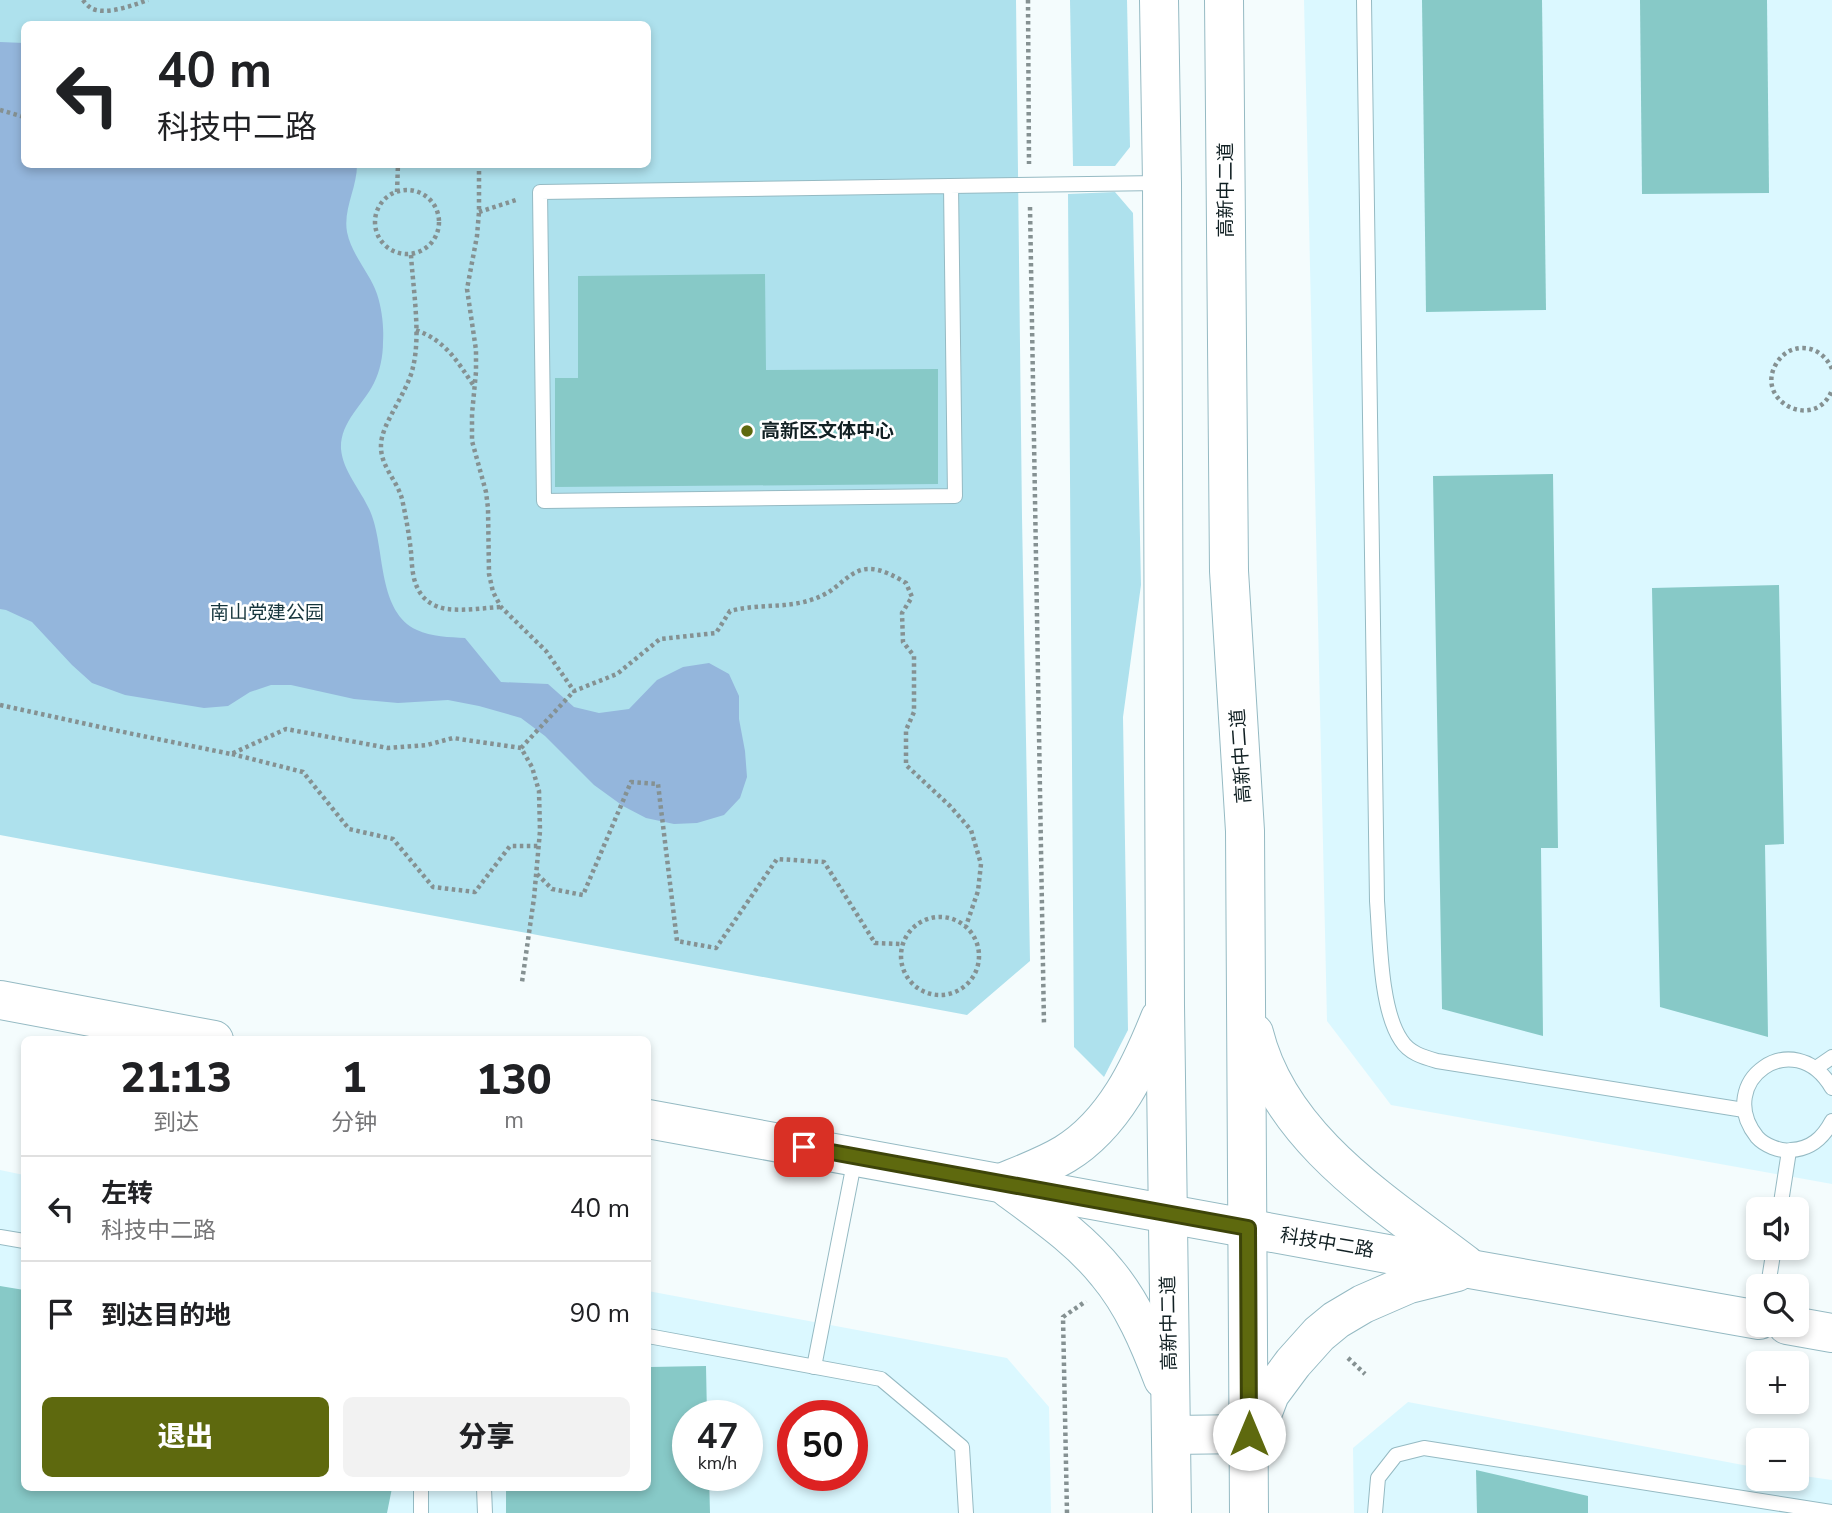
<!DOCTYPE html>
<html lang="zh">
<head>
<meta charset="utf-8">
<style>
	body { margin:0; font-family:"Nunito Sans","Noto Sans SC",sans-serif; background:#f2f2f2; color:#202124; height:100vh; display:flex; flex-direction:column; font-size:26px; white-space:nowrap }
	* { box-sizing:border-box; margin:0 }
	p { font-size:23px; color:#757577 }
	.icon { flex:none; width:38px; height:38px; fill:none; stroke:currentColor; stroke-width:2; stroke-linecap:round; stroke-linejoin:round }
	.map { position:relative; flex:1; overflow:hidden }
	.drawer { position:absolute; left:21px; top:1036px; width:630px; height:455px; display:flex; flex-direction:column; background:#fff; border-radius:10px; box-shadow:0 4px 10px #0003 }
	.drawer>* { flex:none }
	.guide { position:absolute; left:21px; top:21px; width:630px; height:147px; border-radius:10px; box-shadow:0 4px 10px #0003; background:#fff; color:#202124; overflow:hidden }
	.tools { position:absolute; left:1746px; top:1197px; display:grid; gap:14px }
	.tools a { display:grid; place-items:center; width:63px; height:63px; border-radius:10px; background:#fff; box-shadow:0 4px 10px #0003; font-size:35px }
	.speed { position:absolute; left:672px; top:1400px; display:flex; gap:14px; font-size:35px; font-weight:700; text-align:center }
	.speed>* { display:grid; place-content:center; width:91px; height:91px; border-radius:50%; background:#fff; box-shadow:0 4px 10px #0003; line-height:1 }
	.speed small { font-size:18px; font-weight:400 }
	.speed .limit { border:10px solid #d22; background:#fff; color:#111 }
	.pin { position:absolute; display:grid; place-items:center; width:60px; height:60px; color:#fff; margin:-30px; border-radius:14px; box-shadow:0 4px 10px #0006 }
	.me { position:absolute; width:77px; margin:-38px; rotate:0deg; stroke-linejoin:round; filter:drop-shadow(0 0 5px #0008) }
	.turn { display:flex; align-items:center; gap:24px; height:147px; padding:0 21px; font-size:32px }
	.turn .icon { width:91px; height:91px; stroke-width:2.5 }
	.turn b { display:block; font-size:49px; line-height:60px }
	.eta { display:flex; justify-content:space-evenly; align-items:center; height:119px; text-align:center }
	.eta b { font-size:42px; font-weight:800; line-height:49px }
	.primary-button { display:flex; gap:14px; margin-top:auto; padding:14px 21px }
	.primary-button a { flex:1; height:80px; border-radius:10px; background:#5e690e; color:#fff; font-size:28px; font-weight:800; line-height:80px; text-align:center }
	.primary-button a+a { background:#f2f2f2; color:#202124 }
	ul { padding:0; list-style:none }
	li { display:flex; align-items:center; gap:21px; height:105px; padding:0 21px; border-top:2px solid #e0e0e0 }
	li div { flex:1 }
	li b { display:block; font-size:26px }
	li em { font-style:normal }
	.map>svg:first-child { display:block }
	.built { fill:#dbf8ff; fill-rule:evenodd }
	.green { fill:#aee1ed; fill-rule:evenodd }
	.water { fill:#94b6dc }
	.building { fill:#87c9c7 }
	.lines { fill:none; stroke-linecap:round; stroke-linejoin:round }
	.lane-casing { stroke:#95bac3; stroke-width:16 }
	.secondary-casing { stroke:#95bac3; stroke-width:40 }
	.path { stroke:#859192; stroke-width:4.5; stroke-dasharray:3.5 3.5; stroke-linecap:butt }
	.lane { stroke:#fff; stroke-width:14 }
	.secondary { stroke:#fff; stroke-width:38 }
	.route-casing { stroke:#3d4409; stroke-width:18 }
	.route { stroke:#5e690e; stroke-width:12 }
	.poi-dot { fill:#5e690e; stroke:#fff; stroke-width:2.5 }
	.labels { text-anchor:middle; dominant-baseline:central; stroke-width:5; stroke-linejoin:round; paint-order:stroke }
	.street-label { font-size:19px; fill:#112023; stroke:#fff }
	.poi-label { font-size:19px; font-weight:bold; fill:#112023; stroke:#fff; text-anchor:start }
	.park-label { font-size:19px; fill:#17363d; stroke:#fff }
</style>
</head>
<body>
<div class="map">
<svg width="1832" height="1513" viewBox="0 0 1832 1513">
	<rect width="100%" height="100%" fill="#f4fcfd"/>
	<g class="built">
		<polygon points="1304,0 1832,0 1832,1184 1391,1105 1327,1021"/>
		<path d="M 0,1170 L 24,1175 L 24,1488 L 648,1488 L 648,1291 L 1007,1358 L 1049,1407 L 1051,1513 L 0,1513 ZM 688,1416 L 747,1416 L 747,1475 L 688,1475 ZM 793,1416 L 852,1416 L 852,1475 L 793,1475 Z"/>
		<polygon points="1408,1402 1759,1468 1759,1479 1797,1479 1797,1475 1832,1480 1832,1513 1354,1513 1353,1448"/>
	</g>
	<g class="green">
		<path d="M 0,0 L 1016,0 L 1022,517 L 1030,961 L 967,1015 L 0,835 ZM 24,24 L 648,24 L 648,164 L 24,164 Z"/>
		<polygon points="1070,0 1127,0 1130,147 1115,166 1073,166"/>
		<polygon points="1115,192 1133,213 1141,585 1123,717 1128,1030 1104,1077 1074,1047 1068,194"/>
	</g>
	<path class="water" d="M 0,42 L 24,43 L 24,164 L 357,165 C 357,188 343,209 347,232 C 352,256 370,273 377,294 C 382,309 384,327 383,342 C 383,356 380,371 374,383 C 363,405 340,422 341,449 C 343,473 364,493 372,516 C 385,552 378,612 417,630 C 431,637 450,637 465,638 L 501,682 L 548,684 L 574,707 L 599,713 L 629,709 L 657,680 L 683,667 L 709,663 L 729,674 L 739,696 L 739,719 L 745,751 L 747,777 L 740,798 L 724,815 L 697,823 L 674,824 L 646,818 L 623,806 L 594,785 L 545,736 L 521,718 L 479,706 L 448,700 L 398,703 L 354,699 L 291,685 L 271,685 L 250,692 L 228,706 L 204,708 L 125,695 L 92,683 L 72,665 L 32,622 L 6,610 L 0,609 Z"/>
	<g class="building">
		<polygon points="1422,0 1542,0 1546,310 1426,312"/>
		<polygon points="1640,0 1767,0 1769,193 1642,194"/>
		<polygon points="765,274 766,370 938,369 938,484 555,487 555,378 578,378 578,276"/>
		<polygon points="1553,474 1558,848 1541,848 1543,1036 1442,1009 1433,476"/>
		<polygon points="1779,585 1784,844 1765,845 1768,1037 1660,1007 1652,588"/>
		<polygon points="0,1286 24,1290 24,1488 392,1488 387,1513 0,1513"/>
		<polygon points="648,1356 650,1356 650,1367 706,1366 707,1416 688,1416 688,1475 709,1475 710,1513 506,1513 506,1488 648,1488"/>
		<polygon points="1476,1470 1588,1496 1588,1513 1477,1513"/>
	</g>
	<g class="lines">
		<defs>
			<g id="lane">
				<path d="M 1364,0 L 1377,901 C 1380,939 1380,1009 1401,1040 C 1409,1053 1423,1057 1437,1061 L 1744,1110"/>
				<polyline points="951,186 955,496 544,501 540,192 1160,183"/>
				<polyline points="1816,1068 1832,1057"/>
				<path d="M 1832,1088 C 1794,1023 1713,1082 1757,1137 C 1764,1145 1780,1152 1791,1150 C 1811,1149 1823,1138 1832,1121"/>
				<polyline points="1780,1209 1789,1151"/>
				<polyline points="0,1237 24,1241"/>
				<polyline points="1768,1286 1774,1248"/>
				<polyline points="648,1336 881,1379 962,1447 966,1513"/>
				<polyline points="814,1367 855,1158"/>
				<polyline points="421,1488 421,1513"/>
				<polyline points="484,1488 485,1513"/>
				<polyline points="1375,1513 1378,1478 1396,1455 1424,1448 1832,1512"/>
			</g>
			<g id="secondary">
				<polyline points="1159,0 1162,183 1165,1005 1172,1513"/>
				<polyline points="1224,0 1229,571 1245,831 1249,1513"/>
				<polyline points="0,1000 214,1040"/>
				<path d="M 1254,1033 C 1280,1139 1385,1203 1466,1265"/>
				<polyline points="648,1119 1470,1269 1759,1320"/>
				<path d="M 1001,1183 C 1023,1174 1045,1166 1065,1154 C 1114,1124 1140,1068 1160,1018"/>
				<path d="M 1008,1188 C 1043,1214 1080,1239 1107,1273 C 1133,1304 1149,1342 1163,1379"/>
				<polyline points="1787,1325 1832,1333"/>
				<polyline points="1255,1433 1270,1394 1293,1363 1319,1334 1336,1320 1363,1304 1409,1284 1457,1272"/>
				<polyline points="1171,1435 1249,1434"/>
			</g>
		</defs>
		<use href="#lane" class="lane-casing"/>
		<use href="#secondary" class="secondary-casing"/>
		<g class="path">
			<path d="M 83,0 C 85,3 88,6 91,8 C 105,16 134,5 148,0"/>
			<polyline points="1028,0 1029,164"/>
			<polyline points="0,110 24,117"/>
			<path d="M 479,164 L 479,212 L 477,236 L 467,289 L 476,350 L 476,372 L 472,414 L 472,441 L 486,492 L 488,508 L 489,574 L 493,592 L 501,607 L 546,651 L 574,691 L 617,674 L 660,639 L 716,633 L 730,611 C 764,602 795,611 827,593 C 841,585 853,568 870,569 C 882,569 896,577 906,583 L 912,597 L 902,613 L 903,642 L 914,656 L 914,712 L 906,730 L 906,765 L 950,806 L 971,830 L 981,864 L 978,891 L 966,926"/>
			<circle cx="407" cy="222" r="32"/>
			<polyline points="397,192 398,164"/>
			<polyline points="1030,207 1044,1025"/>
			<polyline points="479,212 516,200"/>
			<path d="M 411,255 C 413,288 421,335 413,367 C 408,392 381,424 381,445 C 380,466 397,480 402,499 C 406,517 409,534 411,552 C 412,564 412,578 418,589 C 423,600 434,607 447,609 C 464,611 483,608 501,607"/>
			<path d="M 416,330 C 446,341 457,361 474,386"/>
			<path d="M 1832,369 C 1827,357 1816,348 1803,348 C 1791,348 1782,354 1776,364 C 1754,402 1816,432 1832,390"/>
			<polyline points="0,705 128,733 231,754 286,729 388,748 427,745 453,738 521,748 532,767 539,791 540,831 534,898 522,982"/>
			<polyline points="521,748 574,691"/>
			<polyline points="232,754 303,772 349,829 393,839 433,887 475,892 510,846 539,846"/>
			<polyline points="537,874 552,889 583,895 631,782 658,784 677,941 716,948 777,859 824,862 875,943 902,944"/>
			<circle cx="940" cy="956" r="39"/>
			<polyline points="1348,1358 1365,1374"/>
			<polyline points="1067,1513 1063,1317 1086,1301"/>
		</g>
		<use href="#lane" class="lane"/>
		<use href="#secondary" class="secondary"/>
	</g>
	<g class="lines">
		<defs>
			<polyline id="route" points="804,1147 1248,1228 1249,1434"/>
		</defs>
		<use href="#route" class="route-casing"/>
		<use href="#route" class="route"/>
	</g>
	<circle class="poi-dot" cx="747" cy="431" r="7"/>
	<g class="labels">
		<g class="street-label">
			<text transform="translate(1226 190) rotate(-90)">高新中二道</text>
			<text transform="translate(1241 756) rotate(-94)">高新中二道</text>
			<text transform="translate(1327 1243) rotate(10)">科技中二路</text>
			<text transform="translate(1169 1323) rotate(-91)">高新中二道</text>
		</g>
		<g class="poi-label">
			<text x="761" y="431">高新区文体中心</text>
		</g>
		<g class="park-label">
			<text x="267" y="613">南山党建公园</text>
		</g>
	</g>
</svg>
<div class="tools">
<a><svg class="icon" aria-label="sound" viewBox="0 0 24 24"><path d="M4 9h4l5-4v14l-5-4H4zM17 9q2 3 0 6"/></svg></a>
<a><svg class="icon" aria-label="search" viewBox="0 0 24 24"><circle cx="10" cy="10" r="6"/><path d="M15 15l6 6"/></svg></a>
<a>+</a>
<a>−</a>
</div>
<div class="speed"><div>47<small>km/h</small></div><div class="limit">50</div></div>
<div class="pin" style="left:804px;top:1147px;background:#d93025"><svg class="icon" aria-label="arrive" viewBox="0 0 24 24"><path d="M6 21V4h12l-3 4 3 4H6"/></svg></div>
<svg class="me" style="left:1249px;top:1434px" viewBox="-20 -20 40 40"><circle r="19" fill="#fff"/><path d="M0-13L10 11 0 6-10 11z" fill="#5e690e"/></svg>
<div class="guide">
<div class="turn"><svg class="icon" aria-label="left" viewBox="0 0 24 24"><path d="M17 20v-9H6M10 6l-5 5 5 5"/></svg><div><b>40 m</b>科技中二路</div></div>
</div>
<section class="drawer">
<div class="eta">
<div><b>21:13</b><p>到达</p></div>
<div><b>1</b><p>分钟</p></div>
<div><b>130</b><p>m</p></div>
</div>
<ul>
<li><svg class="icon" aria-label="left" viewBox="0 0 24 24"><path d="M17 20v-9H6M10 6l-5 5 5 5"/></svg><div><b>左转</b><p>科技中二路</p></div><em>40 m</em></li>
<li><svg class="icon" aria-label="arrive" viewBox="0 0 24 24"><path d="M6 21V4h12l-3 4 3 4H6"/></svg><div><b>到达目的地</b></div><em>90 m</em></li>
</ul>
<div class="primary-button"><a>退出</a><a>分享</a></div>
</section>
</div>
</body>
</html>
